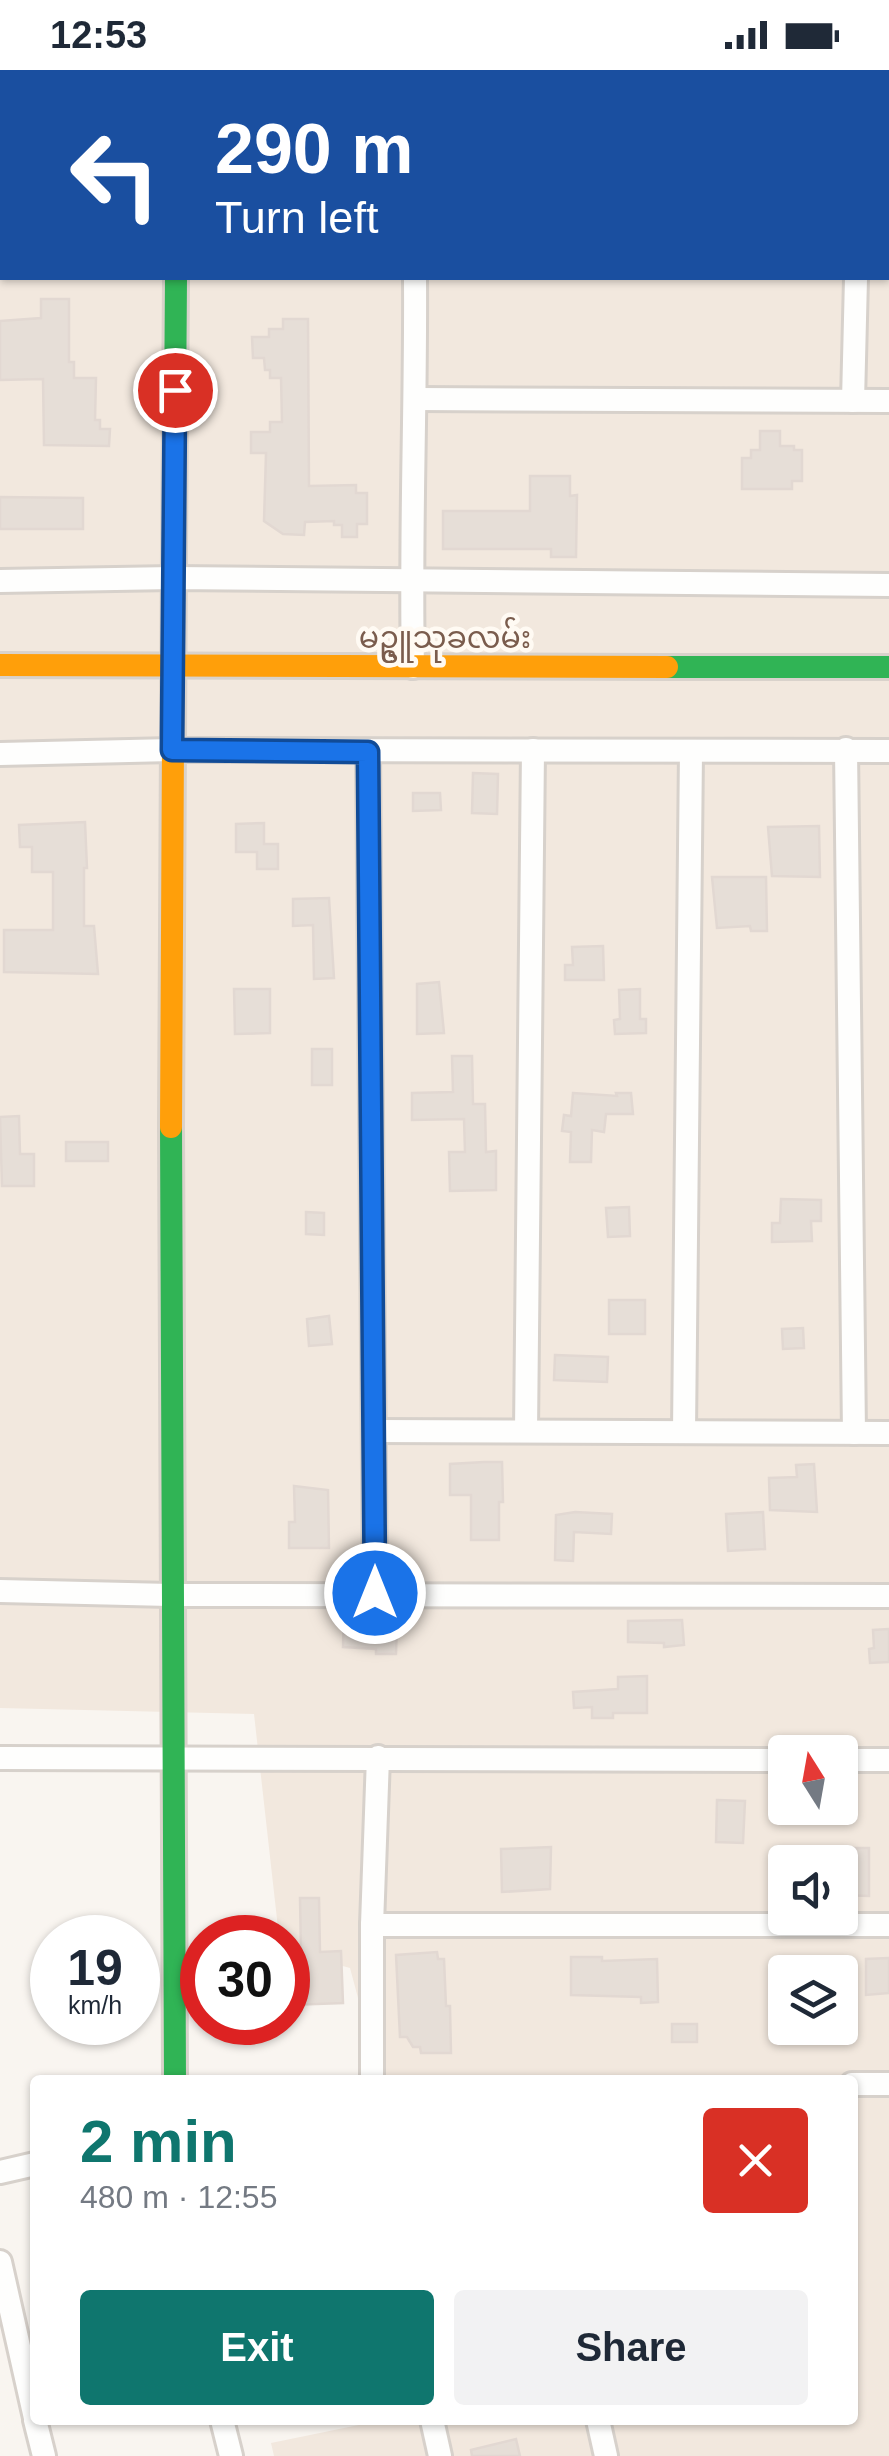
<!DOCTYPE html>
<html lang="en">
<head>
<meta charset="utf-8">
<style>
	body { margin:0; font-family:Helvetica,"Noto Sans Myanmar",sans-serif; background:#f2f2f3; color:#1f2937; height:100vh; display:flex; flex-direction:column; font-size:38px; white-space:nowrap }
	* { box-sizing:border-box; margin:0 }
	p { font-size:32px; color:#747a83 }
	.icon { flex:none; width:55px; height:55px; fill:none; stroke:currentColor; stroke-width:2; stroke-linecap:round; stroke-linejoin:round }
	.map { position:relative; flex:1; overflow:hidden }
	.panel { position:absolute; left:30px; top:2005px; width:828px; height:350px; display:flex; flex-direction:column; background:#fff; border-radius:10px; box-shadow:0 2px 8px #0004 }
	.panel>* { flex:none }
	.hud { position:absolute; left:0px; top:0px; width:890px; height:210px; box-shadow:0 2px 8px #0004; background:#1a4fa0; color:#fff; overflow:hidden }
	.needle { width:65px; rotate:349deg }
	.fabs { position:absolute; left:768px; top:1665px; display:grid; gap:20px }
	.fabs a { display:grid; place-items:center; width:90px; height:90px; border-radius:10px; background:#fff; box-shadow:0 2px 8px #0004; font-size:50px }
	.speed { position:absolute; left:30px; top:1845px; display:flex; gap:20px; font-size:50px; font-weight:700; text-align:center }
	.speed>* { display:grid; place-content:center; width:130px; height:130px; border-radius:50%; background:#fff; box-shadow:0 2px 8px #0004; line-height:1 }
	.speed small { font-size:25px; font-weight:400 }
	.speed .limit { border:15px solid #d22; background:#fff; color:#111 }
	.pin { position:absolute; display:grid; place-items:center; width:85px; height:85px; color:#fff; margin:-42px; border:5px solid #fff; border-radius:50%; box-shadow:0 2px 10px #0007 }
	.me { position:absolute; width:110px; margin:-55px; rotate:0deg; stroke-linejoin:round; filter:drop-shadow(0 0 8px #0008) }
	.turn { display:flex; align-items:center; gap:35px; height:210px; padding:0 50px; font-size:45px }
	.turn .icon { width:130px; height:130px; stroke-width:2.5 }
	.turn b { display:block; font-size:70px; line-height:85px }
	.round { display:grid; place-items:center; flex:none; width:105px; height:105px; border-radius:10px; background:#f2f2f3 }
	.summary { display:flex; align-items:center; justify-content:space-between; height:170px; padding:0 50px }
	h1 { font-size:60px; font-weight:600; line-height:75px; color:#0f766e }
	.cta { display:flex; gap:20px; margin-top:auto; padding:20px 50px }
	.cta a { flex:1; height:115px; border-radius:10px; background:#0f766e; color:#fff; font-size:40px; font-weight:600; line-height:115px; text-align:center }
	.cta a+a { background:#f2f2f3; color:#1f2937 }
	.status { display:flex; justify-content:space-between; align-items:center; height:70px; padding:0 50px; background:#fff; direction:ltr }
	.status svg { height:28px; fill:currentColor }
	.map>svg:first-child { display:block }
	.residential { fill:#f2e8de; fill-rule:evenodd }
	.building { fill:#e6ded7; stroke:#e2d8d2; stroke-width:2.5 }
	.lines { fill:none; stroke-linecap:round; stroke-linejoin:round }
	.street-casing { stroke:#d7d1cb; stroke-width:28 }
	.fast-casing { stroke:#d9d2cb; stroke-width:28 }
	.slow-casing { stroke:#d9d2cb; stroke-width:28 }
	.street { stroke:#fefefd; stroke-width:22 }
	.fast { stroke:#30b455; stroke-width:22 }
	.slow { stroke:#ff9f0a; stroke-width:22 }
	.route-casing { stroke:#114b97; stroke-width:25 }
	.route { stroke:#1a73e8; stroke-width:18 }
	.labels { text-anchor:middle; dominant-baseline:central; stroke-width:9; stroke-linejoin:round; paint-order:stroke }
	.street-label { font-size:30px; fill:#7a5c4d; stroke:#fffaf3 }
</style>
</head>
<body>
<div class="status"><b>12:53</b><svg viewBox="0 0 49 12"><path d="M0 12V9h3v3zM5 12V6h3v6zM10 12V3h3v9zM15 12V0h3v12zM26 1h20v11H26zM47 4h2v5h-2z"/></svg></div>
<div class="map">
<svg width="889" height="2386" viewBox="0 0 889 2386">
	<rect width="100%" height="100%" fill="#f9f5f0"/>
	<path class="residential" d="M 0,0 L 889,0 L 889,2386 L 274,2386 L 271,2373 L 383,2350 L 852,2350 L 852,2010 L 380,2010 L 350,1898 L 288,1881 L 288,1868 L 279,1867 L 254,1644 L 0,1638 ZM 2,2 L 888,2 L 888,208 L 2,208 ZM 785,1682 L 840,1682 L 840,1738 L 785,1738 ZM 785,1792 L 840,1792 L 840,1848 L 785,1848 ZM 785,1902 L 840,1902 L 840,1958 L 785,1958 Z"/>
	<g class="building">
		<polygon points="41,229 69,229 69,292 74,292 74,308 96,308 95,350 100,350 100,359 110,359 109,376 44,375 43,309 0,310 0,251 41,248"/>
		<polygon points="283,249 308,249 309,416 356,415 356,423 367,423 367,454 357,454 357,467 342,467 342,455 334,455 334,451 305,452 304,465 283,464 264,451 266,383 251,383 251,362 270,362 270,352 282,352 281,308 270,308 270,300 265,300 264,288 253,288 252,267 269,267 269,259 283,259"/>
		<polygon points="760,361 780,361 780,376 794,376 794,380 802,380 802,411 792,411 792,419 742,419 742,388 751,388 751,380 760,380"/>
		<polygon points="530,406 570,406 570,426 577,425 576,487 551,487 551,479 443,479 443,441 530,441"/>
		<polygon points="0,427 83,428 83,459 0,459"/>
		<polygon points="473,703 498,704 497,744 472,743"/>
		<polygon points="413,723 440,723 441,740 413,741"/>
		<polygon points="85,752 87,798 84,798 84,856 94,856 98,904 4,902 4,860 53,860 53,802 32,802 32,777 20,777 19,755"/>
		<polygon points="264,753 264,774 278,774 278,799 257,799 257,782 236,782 236,754"/>
		<polygon points="819,756 820,807 772,806 768,757"/>
		<polygon points="712,807 766,807 767,861 751,861 750,856 717,858"/>
		<polygon points="329,828 334,908 314,909 313,855 293,856 293,829"/>
		<polygon points="603,876 604,910 565,910 565,895 573,895 572,877"/>
		<polygon points="439,912 444,963 417,964 417,914"/>
		<polygon points="234,919 270,919 270,963 235,964"/>
		<polygon points="640,919 640,949 646,949 646,963 615,964 614,950 620,949 619,920"/>
		<rect x="312" y="979" width="20" height="36"/>
		<polygon points="452,986 472,986 473,1034 485,1034 486,1082 496,1081 496,1120 450,1121 449,1082 465,1082 464,1049 412,1050 412,1023 453,1022"/>
		<polygon points="573,1023 617,1026 616,1023 631,1023 633,1044 606,1044 604,1062 592,1060 591,1092 570,1092 571,1062 562,1061 564,1045 571,1046"/>
		<polygon points="19,1046 20,1084 34,1084 34,1116 2,1116 0,1047"/>
		<rect x="66" y="1072" width="42" height="19"/>
		<polygon points="781,1129 821,1130 821,1151 811,1151 812,1171 772,1172 772,1153 780,1153"/>
		<polygon points="629,1137 630,1166 608,1167 606,1138"/>
		<polygon points="306,1142 324,1143 324,1165 306,1164"/>
		<rect x="609" y="1230" width="36" height="34"/>
		<polygon points="329,1246 332,1274 309,1276 307,1249"/>
		<polygon points="803,1258 804,1278 783,1279 782,1259"/>
		<polygon points="555,1285 608,1287 607,1312 554,1310"/>
		<polygon points="484,1392 502,1392 503,1432 499,1432 499,1470 471,1470 471,1425 450,1425 450,1394"/>
		<polygon points="814,1394 817,1442 770,1440 769,1408 797,1407 796,1395"/>
		<polygon points="294,1416 328,1420 329,1478 289,1478 289,1452 295,1452"/>
		<polygon points="575,1442 612,1444 611,1464 574,1462 573,1491 555,1490 556,1445"/>
		<polygon points="763,1442 765,1479 728,1481 726,1444"/>
		<polygon points="344,1540 362,1540 362,1554 397,1554 396,1584 376,1584 376,1579 343,1577"/>
		<polygon points="682,1550 684,1575 664,1577 664,1573 628,1572 628,1551"/>
		<polygon points="889,1559 889,1592 870,1593 869,1579 874,1578 873,1560"/>
		<polygon points="647,1606 647,1643 613,1643 613,1648 592,1648 592,1637 574,1638 573,1622 618,1619 618,1607"/>
		<polygon points="717,1730 745,1731 743,1773 716,1772"/>
		<polygon points="551,1777 550,1819 502,1822 501,1779"/>
		<polygon points="791,1778 869,1778 869,1826 840,1825 840,1792 791,1792"/>
		<polygon points="300,1828 319,1828 320,1882 341,1881 343,1933 290,1935 288,1883 301,1883"/>
		<polygon points="437,1882 438,1889 444,1889 446,1936 450,1936 451,1983 421,1983 420,1977 413,1977 407,1967 400,1967 396,1885"/>
		<polygon points="571,1887 602,1887 602,1891 657,1889 658,1932 641,1933 641,1927 571,1925"/>
		<polygon points="889,1888 889,1923 866,1925 866,1889"/>
		<rect x="672" y="1954" width="25" height="18"/>
		<polygon points="516,2369 520,2386 472,2386 471,2380"/>
	</g>
	<g class="lines">
		<defs>
			<g id="street">
				<polyline points="412,0 412,2"/>
				<polyline points="678,2 690,0"/>
				<polyline points="861,2 861,0"/>
				<polyline points="416,329 889,331"/>
				<polyline points="853,331 856,208"/>
				<polyline points="0,511 173,508 889,515"/>
				<path d="M 413,597 C 410,467 416,337 415,208"/>
				<polyline points="846,679 854,1363"/>
				<polyline points="368,681 375,1523"/>
				<polyline points="0,684 172,680 889,681"/>
				<polyline points="376,1361 889,1363"/>
				<polyline points="526,1361 533,680"/>
				<polyline points="684,1362 691,681"/>
				<polyline points="0,1521 170,1525 889,1526"/>
				<polyline points="0,1688 785,1690"/>
				<polyline points="840,1690 889,1690"/>
				<polyline points="372,1855 889,1855"/>
				<polyline points="372,2010 372,1855 378,1687"/>
				<polyline points="852,2014 889,2014"/>
				<polyline points="0,2102 35,2094"/>
				<polyline points="0,2192 35,2348"/>
				<polyline points="35,2350 44,2386"/>
				<polyline points="222,2350 231,2386"/>
				<polyline points="432,2350 440,2386"/>
				<polyline points="598,2350 606,2386"/>
			</g>
			<g id="fast">
				<polyline points="174,477 176,208"/>
				<polyline points="667,597 889,597"/>
				<polyline points="171,1057 175,2010"/>
			</g>
			<g id="slow">
				<polyline points="178,0 178,2"/>
				<polyline points="0,595 667,597"/>
				<polyline points="171,1057 174,477"/>
			</g>
		</defs>
		<use href="#street" class="street-casing"/>
		<use href="#fast" class="fast-casing"/>
		<use href="#slow" class="slow-casing"/>
		<use href="#street" class="street"/>
		<use href="#fast" class="fast"/>
		<use href="#slow" class="slow"/>
	</g>
	<g class="lines">
		<defs>
			<polyline id="route" points="175,320 172,680 368,682 375,1523"/>
		</defs>
		<use href="#route" class="route-casing"/>
		<use href="#route" class="route"/>
	</g>
	<g class="labels">
		<g class="street-label">
			<text x="445" y="567">မဥ္ဇူသုခလမ်း</text>
		</g>
	</g>
</svg>
<div class="fabs">
<a><svg class="needle" viewBox="-14 -14 28 28"><path d="M0-13l5 13h-10z" fill="#e53935"/><path d="M0 13l5-13h-10z" fill="#747a83"/></svg></a>
<a><svg class="icon" aria-label="sound" viewBox="0 0 24 24"><path d="M4 9h4l5-4v14l-5-4H4zM17 9q2 3 0 6"/></svg></a>
<a><svg class="icon" aria-label="layers" viewBox="0 0 24 24"><path d="M12 4l9 5-9 5-9-5zM3 14l9 5 9-5"/></svg></a>
</div>
<div class="speed"><div>19<small>km/h</small></div><div class="limit">30</div></div>
<div class="pin" style="left:175px;top:320px;background:#d93025"><svg class="icon" aria-label="arrive" viewBox="0 0 24 24"><path d="M6 21V4h12l-3 4 3 4H6"/></svg></div>
<svg class="me" style="left:375px;top:1523px" viewBox="-20 -20 40 40"><circle r="17" fill="#1a73e8" stroke="#fff" stroke-width="3"/><path d="M0-11L8 9 0 5-8 9z" fill="#fff"/></svg>
<div class="hud">
<div class="turn"><svg class="icon" aria-label="left" viewBox="0 0 24 24"><path d="M17 20v-9H6M10 6l-5 5 5 5"/></svg><div><b>290 m</b>Turn left</div></div>
</div>
<section class="panel">
<div class="summary"><div><h1>2 min</h1><p>480 m · 12:55</p></div><a class="round" style="background:#d93025;color:#fff"><svg class="icon" aria-label="close" viewBox="0 0 24 24"><path d="M6 6l12 12M18 6L6 18"/></svg></a></div>
<div class="cta"><a>Exit</a><a>Share</a></div>
</section>
</div>
</body>
</html>
